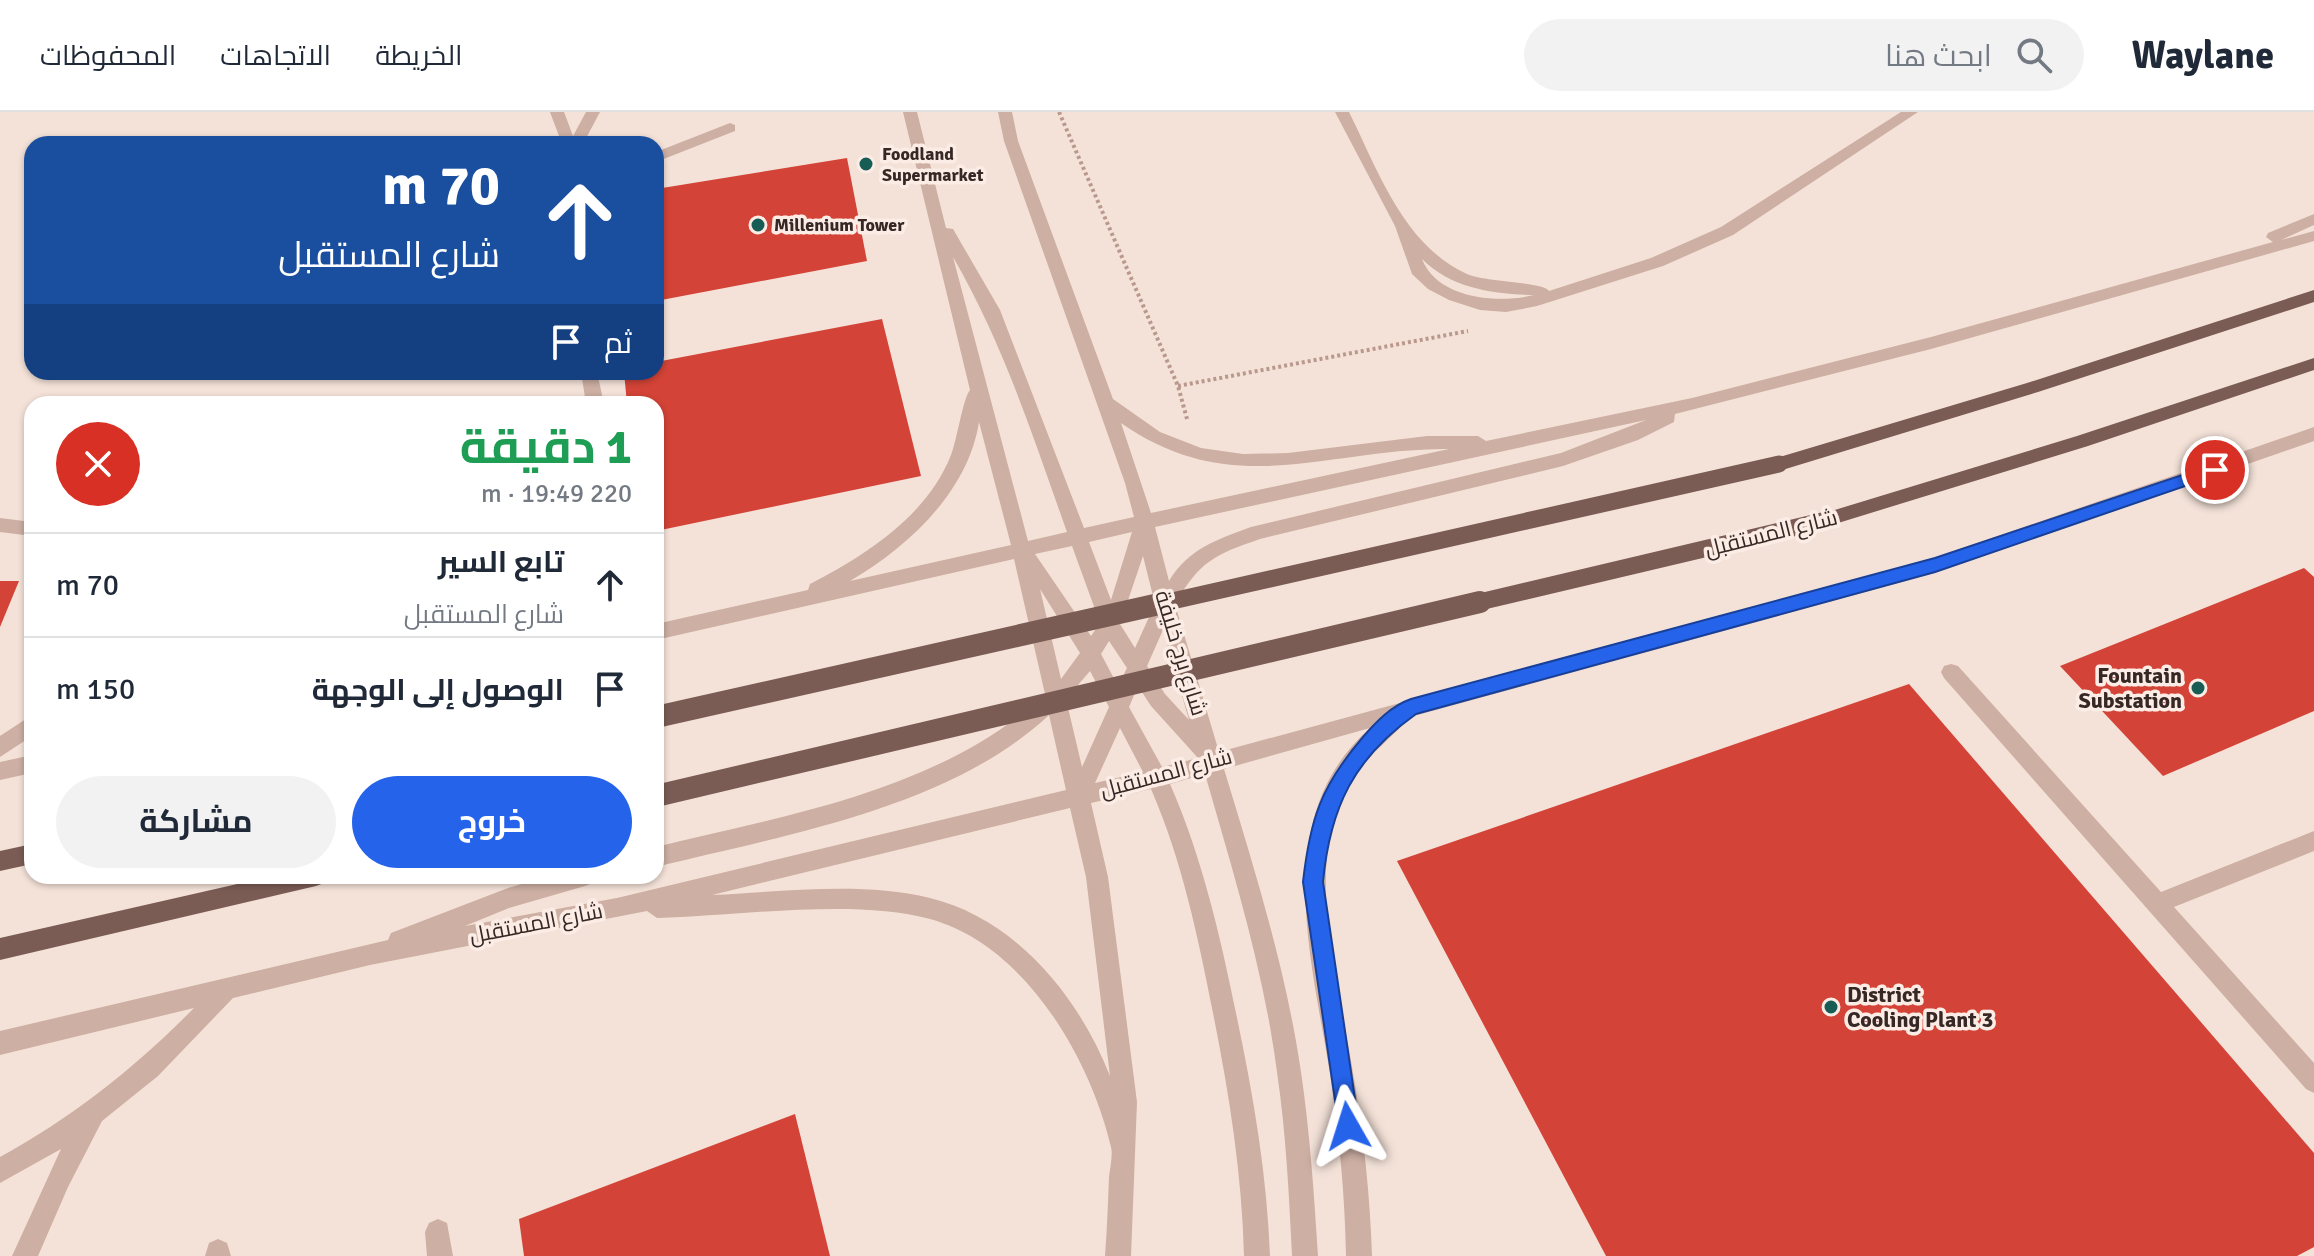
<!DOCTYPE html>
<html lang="ar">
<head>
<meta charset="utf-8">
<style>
	body { margin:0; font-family:Signika,Cairo,sans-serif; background:#f2f2f3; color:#1f2937; direction:rtl; height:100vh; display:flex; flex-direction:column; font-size:30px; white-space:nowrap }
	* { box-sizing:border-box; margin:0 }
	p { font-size:26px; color:#747a83 }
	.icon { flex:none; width:44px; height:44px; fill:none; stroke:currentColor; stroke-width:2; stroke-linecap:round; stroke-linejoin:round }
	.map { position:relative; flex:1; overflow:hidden; direction:ltr }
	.sheet { position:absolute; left:24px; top:284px; width:640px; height:488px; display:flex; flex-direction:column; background:#fff; border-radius:24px; box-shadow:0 2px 6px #0004; direction:rtl }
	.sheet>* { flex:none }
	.banner { position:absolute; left:24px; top:24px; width:640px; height:244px; border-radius:24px; box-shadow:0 2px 6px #0004; direction:rtl; background:#1a4fa0; color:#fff; overflow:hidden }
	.pin { position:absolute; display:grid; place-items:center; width:68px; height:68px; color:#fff; margin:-34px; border:4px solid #fff; border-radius:50%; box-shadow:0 2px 8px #0007 }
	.me { position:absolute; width:88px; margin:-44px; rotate:354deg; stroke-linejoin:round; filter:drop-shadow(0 0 6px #0008) }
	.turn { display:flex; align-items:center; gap:28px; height:168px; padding:0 32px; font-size:36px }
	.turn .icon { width:104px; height:104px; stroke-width:2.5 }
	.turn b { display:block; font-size:56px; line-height:68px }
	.then { display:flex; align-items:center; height:76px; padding:0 32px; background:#0003; gap:16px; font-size:30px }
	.round { display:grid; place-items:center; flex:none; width:84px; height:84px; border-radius:42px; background:#f2f2f3 }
	.head { display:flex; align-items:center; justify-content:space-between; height:136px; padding:0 32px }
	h1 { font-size:48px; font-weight:700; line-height:60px; color:#1e9e55 }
	.primary-button { display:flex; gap:16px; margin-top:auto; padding:16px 32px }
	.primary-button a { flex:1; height:92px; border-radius:48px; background:#2563eb; color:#fff; font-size:32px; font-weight:700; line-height:92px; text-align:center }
	.primary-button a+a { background:#f2f2f3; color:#1f2937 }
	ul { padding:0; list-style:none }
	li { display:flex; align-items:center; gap:24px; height:104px; padding:0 32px; border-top:2px solid #e0e1e3 }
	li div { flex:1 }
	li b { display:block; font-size:30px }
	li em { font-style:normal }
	header { display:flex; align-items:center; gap:48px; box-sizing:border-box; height:112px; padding:0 40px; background:#fff; border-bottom:2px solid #e0e1e3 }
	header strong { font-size:38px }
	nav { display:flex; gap:44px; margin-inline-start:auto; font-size:28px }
	.search { width:560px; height:72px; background:#f2f2f3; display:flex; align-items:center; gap:20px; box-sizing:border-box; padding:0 28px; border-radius:44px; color:#747a83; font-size:30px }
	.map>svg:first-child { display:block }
	.building { fill:#d34337 }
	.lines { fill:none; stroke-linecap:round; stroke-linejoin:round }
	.path { stroke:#b9998d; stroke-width:4; stroke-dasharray:3 3; stroke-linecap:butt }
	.minor { fill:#cdafa3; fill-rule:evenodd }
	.major { fill:#7b5c55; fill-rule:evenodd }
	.major-bridge-far1 { stroke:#7b5c55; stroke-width:17 }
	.major-bridge { stroke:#7b5c55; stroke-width:22 }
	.route { fill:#2563eb; stroke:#184099; stroke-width:2 }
	.poi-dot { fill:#175d56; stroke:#fbede5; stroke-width:3 }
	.labels { text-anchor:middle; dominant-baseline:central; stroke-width:7; stroke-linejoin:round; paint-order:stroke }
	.far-poi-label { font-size:18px; font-weight:bold; fill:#372826; stroke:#fbede5; text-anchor:start }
	.street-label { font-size:22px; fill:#372826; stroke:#fbede5 }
	.poi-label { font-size:22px; font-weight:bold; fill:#372826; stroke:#fbede5; text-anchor:end }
</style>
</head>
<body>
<header>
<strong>Waylane</strong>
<div class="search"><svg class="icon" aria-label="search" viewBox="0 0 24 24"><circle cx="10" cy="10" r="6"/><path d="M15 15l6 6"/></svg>ابحث هنا</div>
<nav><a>الخريطة</a><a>الاتجاهات</a><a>المحفوظات</a></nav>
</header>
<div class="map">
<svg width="2314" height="1144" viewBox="0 0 2314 1144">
	<rect width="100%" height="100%" fill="#f4e2d8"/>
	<g class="building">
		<polygon points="847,46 867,149 656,189 656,77"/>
		<polygon points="882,207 921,364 656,419 656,292 627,292 624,260 656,260 656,250"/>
		<polygon points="2304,456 2314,465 2314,599 2163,664 2060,554"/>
		<polygon points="0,469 19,469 0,515"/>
		<polygon points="1909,572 2314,1041 2314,1135 2297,1144 1606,1144 1397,749"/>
		<polygon points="795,1002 830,1144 524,1144 519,1107"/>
	</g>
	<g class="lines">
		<g class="path">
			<polyline points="1059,0 1178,274 1187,307"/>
			<polyline points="1178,274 1468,219"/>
		</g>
		<g class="minor">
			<polygon points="550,0 564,0 573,24 586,0 600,0 583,32 562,32"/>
			<path d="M 903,0 L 917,0 L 946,116 L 953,117 L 1000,198 L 1084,416 L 1134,405 L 1125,371 L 1004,29 L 998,0 L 1012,0 L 1018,29 L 1113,287 L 1160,320 L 1201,336 L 1243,342 L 1288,341 L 1427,324 L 1478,324 L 1486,329 L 1692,286 L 1931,225 L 2273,130 L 2266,125 L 2268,121 L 2314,102 L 2314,113 L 2281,128 L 2314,119 L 2314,129 L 1931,237 L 1675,302 L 1674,310 L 1638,328 L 1563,354 L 1260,427 C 1214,443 1200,449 1175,492 L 1219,640 L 1934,446 L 2314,315 L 2314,329 L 1935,461 L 1410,605 C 1388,630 1361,648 1345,678 C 1303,761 1341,880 1354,967 C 1364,1026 1370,1085 1372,1144 L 1346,1144 C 1345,1083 1339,1022 1330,962 C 1312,847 1269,705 1370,616 L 1224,657 C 1254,756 1286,857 1301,960 C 1310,1021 1314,1082 1318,1144 L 1292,1144 C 1289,1082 1286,1021 1277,960 C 1264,859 1233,760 1205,662 L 1170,672 C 1202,745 1220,823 1236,901 C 1253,982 1267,1062 1270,1144 L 1244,1144 C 1242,1062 1229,981 1213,901 C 1198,825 1182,748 1151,677 L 1091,691 L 1108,765 L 1137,990 L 1131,1144 L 1105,1144 C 1107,1118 1108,1091 1109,1065 C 1110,1056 1113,1043 1111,1035 C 1090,946 1025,833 930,807 C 854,786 737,804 657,806 L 647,799 L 370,853 L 233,886 L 158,964 L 102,1009 L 68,1075 L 38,1144 L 12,1144 L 61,1037 L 0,1071 L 0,1045 C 73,1005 136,955 194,896 L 0,943 L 0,919 L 388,828 L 391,821 L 508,776 L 549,764 L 596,764 L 593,771 L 585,774 L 509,796 L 465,814 L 617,786 L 1066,678 L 1049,603 C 950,696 784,723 656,755 L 656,735 C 790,702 940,679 1045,582 L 1014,447 L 656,528 L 656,512 L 808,478 L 810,472 C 866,443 927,404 951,343 C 957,328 963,286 970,278 ZM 953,145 C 1004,233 1033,325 1067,420 L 1028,429 ZM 1646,308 L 1561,341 L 1251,415 C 1218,427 1188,437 1169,469 L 1155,415 ZM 979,310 L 1011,433 L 850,469 C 908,435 968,380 979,310 ZM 1121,311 C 1234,390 1326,336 1449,337 L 1151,401 ZM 1132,420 L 1111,488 L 1089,430 ZM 1072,434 L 1100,511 L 1091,524 L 1035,442 ZM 1143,444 L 1155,492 L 1135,536 L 1120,512 ZM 1040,477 L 1080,541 L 1061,567 ZM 1163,518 L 1189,608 L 1165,582 L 1147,554 ZM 1109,529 L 1127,556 L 1118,574 L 1101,542 ZM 1090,559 L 1109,595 L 1082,655 L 1066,587 ZM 1138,574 L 1151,594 L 1198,646 L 1162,655 L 1129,595 ZM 1120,616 L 1143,660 L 1095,671 ZM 1070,696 L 1086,765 L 1110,964 C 1079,885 1016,807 930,786 C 860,769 783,780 712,783 Z"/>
			<path d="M 1335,0 L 1349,0 C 1378,58 1403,133 1467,162 C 1484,170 1544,170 1549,179 L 1651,146 L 1721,115 L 1901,0 L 1918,0 L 1733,123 L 1663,154 L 1537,194 L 1506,200 L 1480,198 L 1449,188 L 1428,177 L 1412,162 L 1395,114 ZM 1422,147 C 1452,177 1494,182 1534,183 C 1499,192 1437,187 1422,147 Z"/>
			<polygon points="730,11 735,13 735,19 656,50 656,40"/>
			<polygon points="581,260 597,260 604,292 586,292"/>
			<polygon points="0,406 32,410 32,424 0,420"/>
			<polygon points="1951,552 1958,554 2161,780 2314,719 2314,739 2174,795 2314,951 2314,981 2306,977 1944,566 1941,560 1944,554"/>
			<polygon points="32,603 32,624 0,645 0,624"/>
			<polygon points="32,643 32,661 0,668 0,650"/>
			<polygon points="438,1107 447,1111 453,1144 427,1144 425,1120 429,1111"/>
			<polygon points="218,1127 227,1131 231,1144 205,1144 209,1131"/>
		</g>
		<g class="major">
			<polygon points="2314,178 2314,190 2038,280 1779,359 1770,352 1773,347 2027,271"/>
			<polygon points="2314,246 2314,258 2088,334 1822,416 1813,409 1815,404 2077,324"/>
			<polygon points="32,732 32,752 0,759 0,739"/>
			<polygon points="272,764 327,764 324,771 316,774 0,848 0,826"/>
		</g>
		<g class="major-bridge-far1">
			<polyline points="1159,492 1779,352"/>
			<polyline points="1471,492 1822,409"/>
		</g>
		<g class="major-bridge">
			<polyline points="656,605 1168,490"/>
			<polyline points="656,684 1480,490"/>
		</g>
	</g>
	<path class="route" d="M 2215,352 L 2220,354 L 2220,362 L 1935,460 L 1416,602 C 1354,646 1330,695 1323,770 L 1359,1014 L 1356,1022 L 1348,1025 L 1340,1022 L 1303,770 C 1310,707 1321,674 1363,625 C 1376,610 1391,594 1411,587 L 1935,446 Z"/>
	<g class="poi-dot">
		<circle cx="866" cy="52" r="8"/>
		<circle cx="758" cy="113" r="8"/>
		<circle cx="2198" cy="576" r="8"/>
		<circle cx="1831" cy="895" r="8"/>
	</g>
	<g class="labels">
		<g class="far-poi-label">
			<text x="882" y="42">Foodland<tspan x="882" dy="21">Supermarket</tspan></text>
			<text x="774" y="113">Millenium Tower</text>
		</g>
		<g class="street-label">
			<text transform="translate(1771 421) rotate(-14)">شارع المستقبل</text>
			<text transform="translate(1181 541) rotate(73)">شارع برج خليفة</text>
			<text transform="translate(1166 661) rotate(-15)">شارع المستقبل</text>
			<text transform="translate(536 811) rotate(-11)">شارع المستقبل</text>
		</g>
		<g class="poi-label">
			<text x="2182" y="563">Fountain<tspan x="2182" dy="25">Substation</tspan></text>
			<text x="1847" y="882" text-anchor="start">District<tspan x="1847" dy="25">Cooling Plant 3</tspan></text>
		</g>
	</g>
</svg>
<div class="pin" style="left:2215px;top:358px;background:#d93025"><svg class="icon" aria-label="arrive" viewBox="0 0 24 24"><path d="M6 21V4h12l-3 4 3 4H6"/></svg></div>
<svg class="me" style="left:1348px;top:1014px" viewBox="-20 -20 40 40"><path d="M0-17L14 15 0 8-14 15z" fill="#2563eb" stroke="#fff" stroke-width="4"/></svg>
<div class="banner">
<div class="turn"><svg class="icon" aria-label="ahead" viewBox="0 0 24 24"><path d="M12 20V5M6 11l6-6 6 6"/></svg><div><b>70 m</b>شارع المستقبل</div></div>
<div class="then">ثم<svg class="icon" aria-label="arrive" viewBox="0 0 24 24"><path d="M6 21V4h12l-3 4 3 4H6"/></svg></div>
</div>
<section class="sheet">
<div class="head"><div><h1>1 دقيقة</h1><p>220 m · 19:49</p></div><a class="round" style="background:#d93025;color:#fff"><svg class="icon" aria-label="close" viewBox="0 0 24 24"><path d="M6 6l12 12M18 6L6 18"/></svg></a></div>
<ul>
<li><svg class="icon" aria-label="ahead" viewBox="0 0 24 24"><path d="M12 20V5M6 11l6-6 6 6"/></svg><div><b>تابع السير</b><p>شارع المستقبل</p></div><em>70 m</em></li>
<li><svg class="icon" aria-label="arrive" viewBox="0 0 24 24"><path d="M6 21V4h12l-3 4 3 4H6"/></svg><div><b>الوصول إلى الوجهة</b></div><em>150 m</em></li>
</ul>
<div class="primary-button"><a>خروج</a><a>مشاركة</a></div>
</section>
</div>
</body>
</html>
